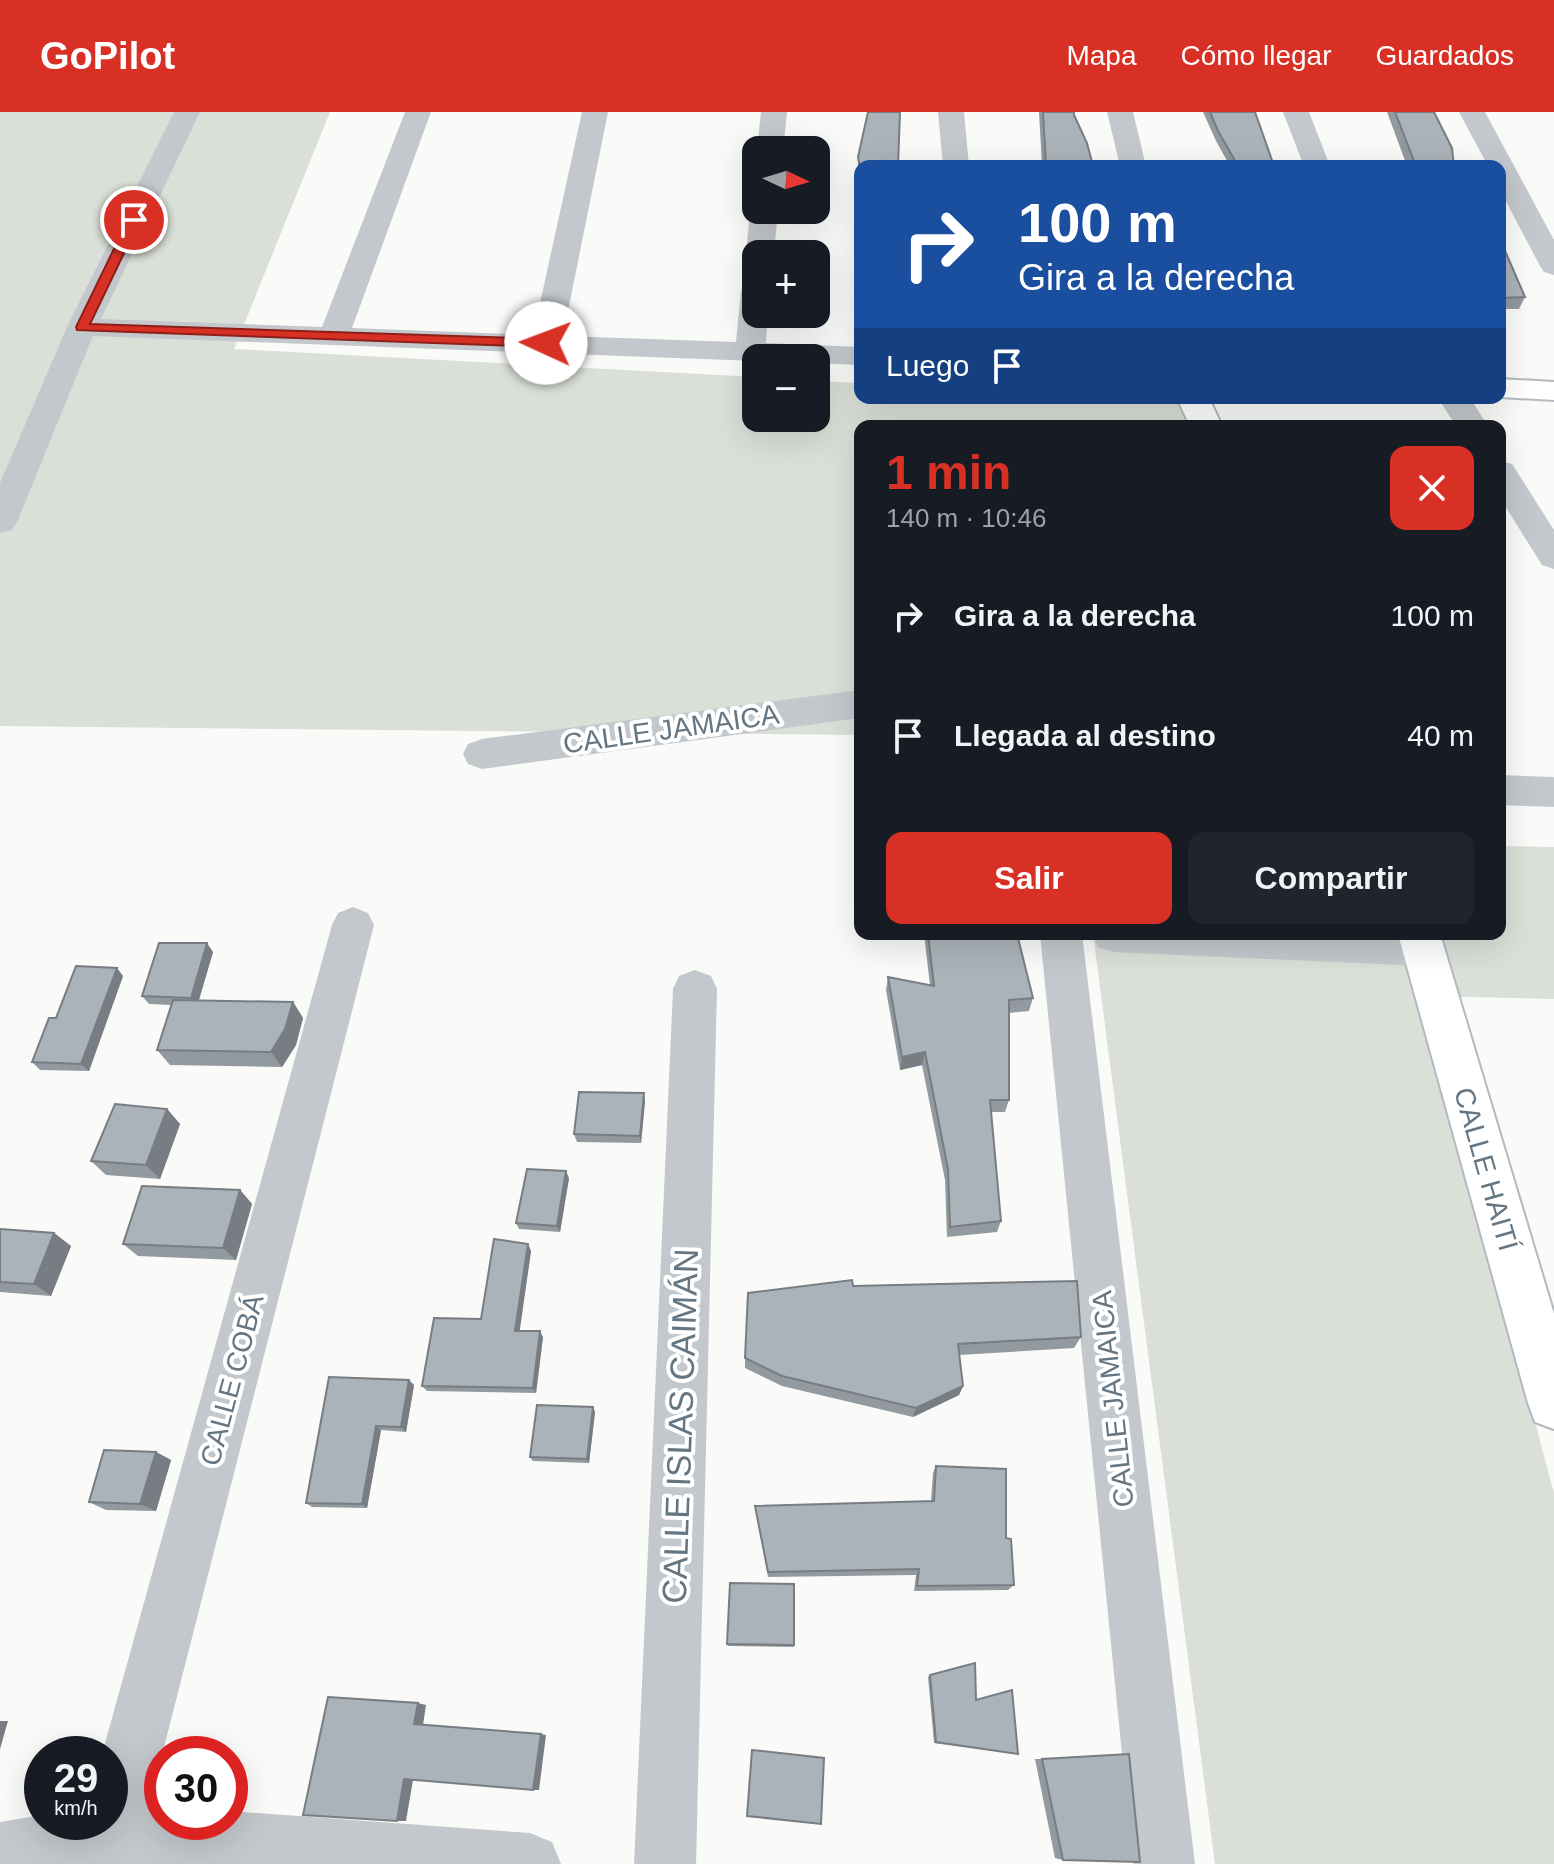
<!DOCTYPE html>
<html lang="es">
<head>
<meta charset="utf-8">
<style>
	body { margin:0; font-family:Arial,sans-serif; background:#20242c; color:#f1f3f6; height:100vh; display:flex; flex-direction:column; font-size:30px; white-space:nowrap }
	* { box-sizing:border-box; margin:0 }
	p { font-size:26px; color:#9ea1a6 }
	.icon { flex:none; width:44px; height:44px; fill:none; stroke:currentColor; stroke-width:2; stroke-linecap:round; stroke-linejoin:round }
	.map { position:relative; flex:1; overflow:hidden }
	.panel { position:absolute; left:854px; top:308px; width:652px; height:520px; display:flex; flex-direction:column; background:#171b24; border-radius:16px; box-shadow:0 8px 32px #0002 }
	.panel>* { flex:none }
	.guide { position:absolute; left:854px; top:48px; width:652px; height:244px; border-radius:16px; box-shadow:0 8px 32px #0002; background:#1a4fa0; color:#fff; overflow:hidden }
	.needle { width:52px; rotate:94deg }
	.fabs { position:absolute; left:742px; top:24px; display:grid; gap:16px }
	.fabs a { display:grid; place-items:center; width:88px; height:88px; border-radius:16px; background:#171b24; box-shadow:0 8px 32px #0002; font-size:40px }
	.speed { position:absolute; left:24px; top:1624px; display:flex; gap:16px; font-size:40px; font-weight:700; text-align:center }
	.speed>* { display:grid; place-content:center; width:104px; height:104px; border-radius:50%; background:#171b24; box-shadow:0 8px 32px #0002; line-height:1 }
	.speed small { font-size:20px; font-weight:400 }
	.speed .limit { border:12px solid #d22; background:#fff; color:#111 }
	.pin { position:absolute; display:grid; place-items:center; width:68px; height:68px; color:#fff; margin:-34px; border:4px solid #fff; border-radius:50%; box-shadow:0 2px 8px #0007 }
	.me { position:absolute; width:88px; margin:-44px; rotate:272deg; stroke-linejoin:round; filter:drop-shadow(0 0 6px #0008) }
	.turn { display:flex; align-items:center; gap:28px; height:168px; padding:0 32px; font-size:36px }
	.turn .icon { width:104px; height:104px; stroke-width:2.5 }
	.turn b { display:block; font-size:56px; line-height:68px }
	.then { display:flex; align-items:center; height:76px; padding:0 32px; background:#0003; gap:16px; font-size:30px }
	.round { display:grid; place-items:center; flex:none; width:84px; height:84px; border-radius:16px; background:#20242c }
	.overview { display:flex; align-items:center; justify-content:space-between; height:136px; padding:0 32px }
	h1 { font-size:48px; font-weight:600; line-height:60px; color:#d93025 }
	.action { display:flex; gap:16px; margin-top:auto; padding:16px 32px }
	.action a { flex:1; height:92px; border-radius:16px; background:#d93025; color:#fff; font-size:32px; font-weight:600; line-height:92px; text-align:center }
	.action a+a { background:#20242c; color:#f1f3f6 }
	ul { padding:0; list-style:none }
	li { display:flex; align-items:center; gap:24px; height:120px; padding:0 32px }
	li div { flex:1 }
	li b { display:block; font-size:30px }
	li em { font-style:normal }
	header { display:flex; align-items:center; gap:48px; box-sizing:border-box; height:112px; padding:0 40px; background:#d93025; color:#fff }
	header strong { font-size:38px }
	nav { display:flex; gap:44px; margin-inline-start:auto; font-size:28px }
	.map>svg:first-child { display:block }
	.green { fill:#dadfd7 }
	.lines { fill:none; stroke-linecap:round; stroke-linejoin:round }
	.secondary-casing { stroke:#b3babf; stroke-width:4 }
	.street { fill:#c3c8cc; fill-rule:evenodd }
	.secondary { fill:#fff; fill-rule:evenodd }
	.wall { fill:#929a9f }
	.shaded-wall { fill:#777d82 }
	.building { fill:#aab3b9; stroke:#777d82; stroke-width:2 }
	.route { fill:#d93025; stroke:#8d1f18; stroke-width:2 }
	.labels { text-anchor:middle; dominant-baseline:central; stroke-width:8; stroke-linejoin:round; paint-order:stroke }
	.street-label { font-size:28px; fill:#657683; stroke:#fff }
	.near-street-label { font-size:34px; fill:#657683; stroke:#fff }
</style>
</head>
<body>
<header>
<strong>GoPilot</strong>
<nav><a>Mapa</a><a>Cómo llegar</a><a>Guardados</a></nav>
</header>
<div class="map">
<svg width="1554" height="1752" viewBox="0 0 1554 1752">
	<rect width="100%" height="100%" fill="#fafaf8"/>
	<g class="green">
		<polygon points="0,0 330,0 234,237 756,265 756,306 816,306 816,269 860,271 860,286 1133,286 1189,289 1200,314 860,314 860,623 0,614"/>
		<polygon points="1500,734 1554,735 1554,887 1421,884 1554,1381 1554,1752 1215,1752 1093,822 1500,822"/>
	</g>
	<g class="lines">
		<defs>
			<g id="secondary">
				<polygon points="1500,267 1554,270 1554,288 1500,285"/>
				<polygon points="1177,286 1209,286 1222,314 1190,314"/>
				<polygon points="1398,822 1440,822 1554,1202 1554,1317 1535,1310 1528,1291"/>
			</g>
		</defs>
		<use href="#secondary" class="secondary-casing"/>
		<g class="street">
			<polygon points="174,0 200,0 101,207 322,215 405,0 431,0 352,216 533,223 582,0 608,0 563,224 736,230 741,179 746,173 756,170 756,202 768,202 766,231 860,235 860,253 816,251 816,246 756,246 756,249 93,224 17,410 12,418 0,421 0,371 67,215"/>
			<polygon points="761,0 787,0 783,38 757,38"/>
			<polygon points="938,0 964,0 969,54 943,54"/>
			<polygon points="1107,0 1133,0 1146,54 1120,54"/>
			<polygon points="1283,0 1309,0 1330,54 1304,54"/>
			<polygon points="1459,0 1485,0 1554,128 1554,163 1544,160 1540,154 1500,78 1500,54 1488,54"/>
			<polygon points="756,92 756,98 778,98 774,142 756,142 756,149 746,142 750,98"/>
			<polygon points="1438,286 1470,286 1488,314 1456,314"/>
			<polygon points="1500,349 1512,352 1554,418 1554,457 1542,453 1500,386"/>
			<polygon points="860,578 860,606 482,657 468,652 463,642 468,632 482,627"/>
			<polygon points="1500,663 1554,665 1554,695 1500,693"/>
			<polygon points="353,795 368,801 374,813 149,1694 162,1695 162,1710 230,1710 230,1699 530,1721 552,1730 561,1752 0,1752 0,1710 42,1703 42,1710 110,1710 110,1642 102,1642 332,813 338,801"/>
			<polygon points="1040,822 1082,822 1195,1752 1133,1752"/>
			<polygon points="1092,822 1434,822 1445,836 1438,849 1423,854 1113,840 1098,835"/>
			<polygon points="695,858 711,864 717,877 696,1752 634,1752 673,877 679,864"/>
		</g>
		<use href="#secondary" class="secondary"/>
	</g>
	<g class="wall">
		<polygon points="1039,0 1074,0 1074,3 1093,54 1042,54"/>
		<polygon points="1203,0 1255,0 1274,54 1230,54 1216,29"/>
		<polygon points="1387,0 1434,0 1454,54 1407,54"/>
		<polygon points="858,45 860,54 860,71 858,55"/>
		<polygon points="1500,134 1525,185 1519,197 1500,197"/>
		<polygon points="924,822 1017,822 1033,886 1029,899 1009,901 1009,988 1005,1000 991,1000 1001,1109 997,1120 947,1125 945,1068 922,953 900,958 886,878 888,865 930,873"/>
		<polygon points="213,840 199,888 293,890 303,906 296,933 282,955 170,953 157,938 172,893 149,892 142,884"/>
		<polygon points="123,864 89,959 40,958 32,950 56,906"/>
		<polygon points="645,989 641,1031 577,1030 574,1022"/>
		<polygon points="167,997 180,1012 160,1067 106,1063 91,1049"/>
		<polygon points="569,1066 560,1120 519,1117 516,1111"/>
		<polygon points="240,1078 252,1092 236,1148 138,1144 123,1132"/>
		<polygon points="0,1117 54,1121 71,1134 51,1184 0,1180"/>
		<polygon points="528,1132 531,1139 519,1219 543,1225 536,1281 427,1279 422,1274 481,1207"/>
		<polygon points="853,1174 1081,1225 1074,1236 959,1243 963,1274 959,1283 913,1305 782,1274 745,1256 745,1246"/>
		<polygon points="414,1273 406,1320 381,1318 367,1396 312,1395 306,1391"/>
		<polygon points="595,1300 589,1351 533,1349 530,1345"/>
		<polygon points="156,1340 171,1348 156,1399 106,1398 89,1390"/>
		<polygon points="936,1354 1006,1426 1014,1473 1008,1478 914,1479 916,1463 768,1465 755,1394 931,1389 933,1361"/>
		<polygon points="794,1472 794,1535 728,1534 727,1532"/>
		<polygon points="930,1563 1018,1642 934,1631 928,1565"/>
		<polygon points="1035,1647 1042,1647 1063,1748 1055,1746"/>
	</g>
	<g class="shaded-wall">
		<polygon points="207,831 213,840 197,894 191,886"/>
		<polygon points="117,856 123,864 89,959 81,952"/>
		<polygon points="293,890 303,906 296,933 282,955 271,940"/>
		<polygon points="925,940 922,953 900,958 902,945"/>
		<polygon points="644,981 645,989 641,1031 640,1024"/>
		<polygon points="167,997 180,1012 160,1067 146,1053"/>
		<polygon points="566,1059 569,1066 560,1120 557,1114"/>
		<polygon points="240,1078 252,1092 236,1148 223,1136"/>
		<polygon points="54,1121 71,1134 51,1184 34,1172"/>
		<polygon points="528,1132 531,1139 519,1224 515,1219"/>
		<polygon points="540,1219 543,1225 536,1281 533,1276"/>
		<polygon points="409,1268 414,1273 406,1320 401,1315"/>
		<polygon points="963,1274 959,1283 913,1305 916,1296"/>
		<polygon points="593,1295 595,1300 589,1351 587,1347"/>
		<polygon points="376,1314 381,1318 367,1396 362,1392"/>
		<polygon points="156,1340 171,1348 156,1399 140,1392"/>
		<polygon points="418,1591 426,1593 423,1613 414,1612"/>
		<polygon points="0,1609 8,1609 0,1637"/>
		<polygon points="541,1622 546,1623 539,1678 533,1678"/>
		<polygon points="404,1667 413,1668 406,1709 397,1709"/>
	</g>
	<g class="building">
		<polygon points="868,0 900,0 898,54 860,54 860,57 858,45"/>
		<polygon points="1043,0 1074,0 1074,3 1087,31 1093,54 1046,53"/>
		<polygon points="1210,0 1255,0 1274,54 1238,54 1218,19"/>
		<polygon points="1395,0 1434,0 1452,36 1454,54 1416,54"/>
		<polygon points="1500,134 1503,134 1525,185 1500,186"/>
		<polygon points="928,822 1017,822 1033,886 1009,888 1009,988 990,988 1001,1109 950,1115 948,1057 925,940 902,945 888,865 934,874"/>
		<polygon points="159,831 207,831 191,886 142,884"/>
		<polygon points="76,854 117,856 81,952 32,950 49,906 56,906"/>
		<polygon points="173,888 293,890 285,917 271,940 157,938"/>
		<polygon points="579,980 644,981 640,1024 574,1022"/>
		<polygon points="115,992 167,997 146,1053 91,1049"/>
		<polygon points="527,1057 566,1059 557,1114 516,1111"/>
		<polygon points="142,1074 240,1078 223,1136 123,1132"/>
		<polygon points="0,1117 54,1121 34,1172 0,1170"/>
		<polygon points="494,1127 528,1132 515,1219 540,1219 533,1276 422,1274 434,1206 481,1207"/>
		<polygon points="852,1168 853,1174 1077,1169 1081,1225 958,1232 963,1274 916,1296 782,1264 745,1246 748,1181"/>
		<polygon points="329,1265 409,1268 401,1315 376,1314 362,1392 306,1391"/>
		<polygon points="537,1293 593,1295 587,1347 530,1345"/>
		<polygon points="104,1338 156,1340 140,1392 89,1390"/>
		<polygon points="936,1354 1006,1357 1006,1426 1011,1427 1014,1473 917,1474 919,1457 768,1460 755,1394 934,1389"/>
		<polygon points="730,1471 794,1472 794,1533 727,1532"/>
		<polygon points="975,1551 976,1588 1012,1578 1018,1642 936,1630 930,1563"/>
		<polygon points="328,1585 418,1591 414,1612 541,1622 533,1678 404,1667 397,1709 303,1703"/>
		<polygon points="752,1638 824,1646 821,1712 747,1704"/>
		<polygon points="1129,1642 1140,1750 1063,1748 1042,1647"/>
	</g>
	<polygon class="route" points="134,104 140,108 90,212 546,227 552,231 546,235 77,218 76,215 128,108"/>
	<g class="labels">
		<g class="street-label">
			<text transform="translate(671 617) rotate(-8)">CALLE JAMAICA</text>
			<text transform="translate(1486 1057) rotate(74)">CALLE HAITÍ</text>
			<text transform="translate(232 1268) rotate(-75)">CALLE COBÁ</text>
			<text transform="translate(1113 1287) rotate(-96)">CALLE JAMAICA</text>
		</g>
		<g class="near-street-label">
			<text transform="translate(680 1314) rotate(-88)">CALLE ISLAS CAIMÁN</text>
		</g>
	</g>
</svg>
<div class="fabs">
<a><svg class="needle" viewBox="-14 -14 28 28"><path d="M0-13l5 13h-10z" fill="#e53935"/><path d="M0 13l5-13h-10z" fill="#9ea1a6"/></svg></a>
<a>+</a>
<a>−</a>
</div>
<div class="speed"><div>29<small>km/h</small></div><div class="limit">30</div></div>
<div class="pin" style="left:134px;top:108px;background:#d93025"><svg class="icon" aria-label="arrive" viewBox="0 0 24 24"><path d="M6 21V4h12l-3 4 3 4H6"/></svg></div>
<svg class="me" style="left:546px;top:231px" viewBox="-20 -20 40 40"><circle r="19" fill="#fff"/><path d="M0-13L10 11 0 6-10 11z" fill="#d93025"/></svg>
<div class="guide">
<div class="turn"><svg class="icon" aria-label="right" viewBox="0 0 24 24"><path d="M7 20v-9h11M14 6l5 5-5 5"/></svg><div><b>100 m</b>Gira a la derecha</div></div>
<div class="then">Luego<svg class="icon" aria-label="arrive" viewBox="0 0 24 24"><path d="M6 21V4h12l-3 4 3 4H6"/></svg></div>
</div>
<section class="panel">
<div class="overview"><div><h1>1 min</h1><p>140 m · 10:46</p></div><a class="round" style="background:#d93025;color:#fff"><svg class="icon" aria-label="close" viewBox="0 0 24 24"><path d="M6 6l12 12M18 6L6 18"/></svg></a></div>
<ul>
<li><svg class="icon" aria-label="right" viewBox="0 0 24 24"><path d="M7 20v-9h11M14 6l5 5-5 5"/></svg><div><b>Gira a la derecha</b></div><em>100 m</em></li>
<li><svg class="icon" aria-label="arrive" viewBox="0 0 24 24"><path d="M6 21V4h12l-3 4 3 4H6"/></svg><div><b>Llegada al destino</b></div><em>40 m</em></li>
</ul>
<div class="action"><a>Salir</a><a>Compartir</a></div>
</section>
</div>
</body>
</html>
